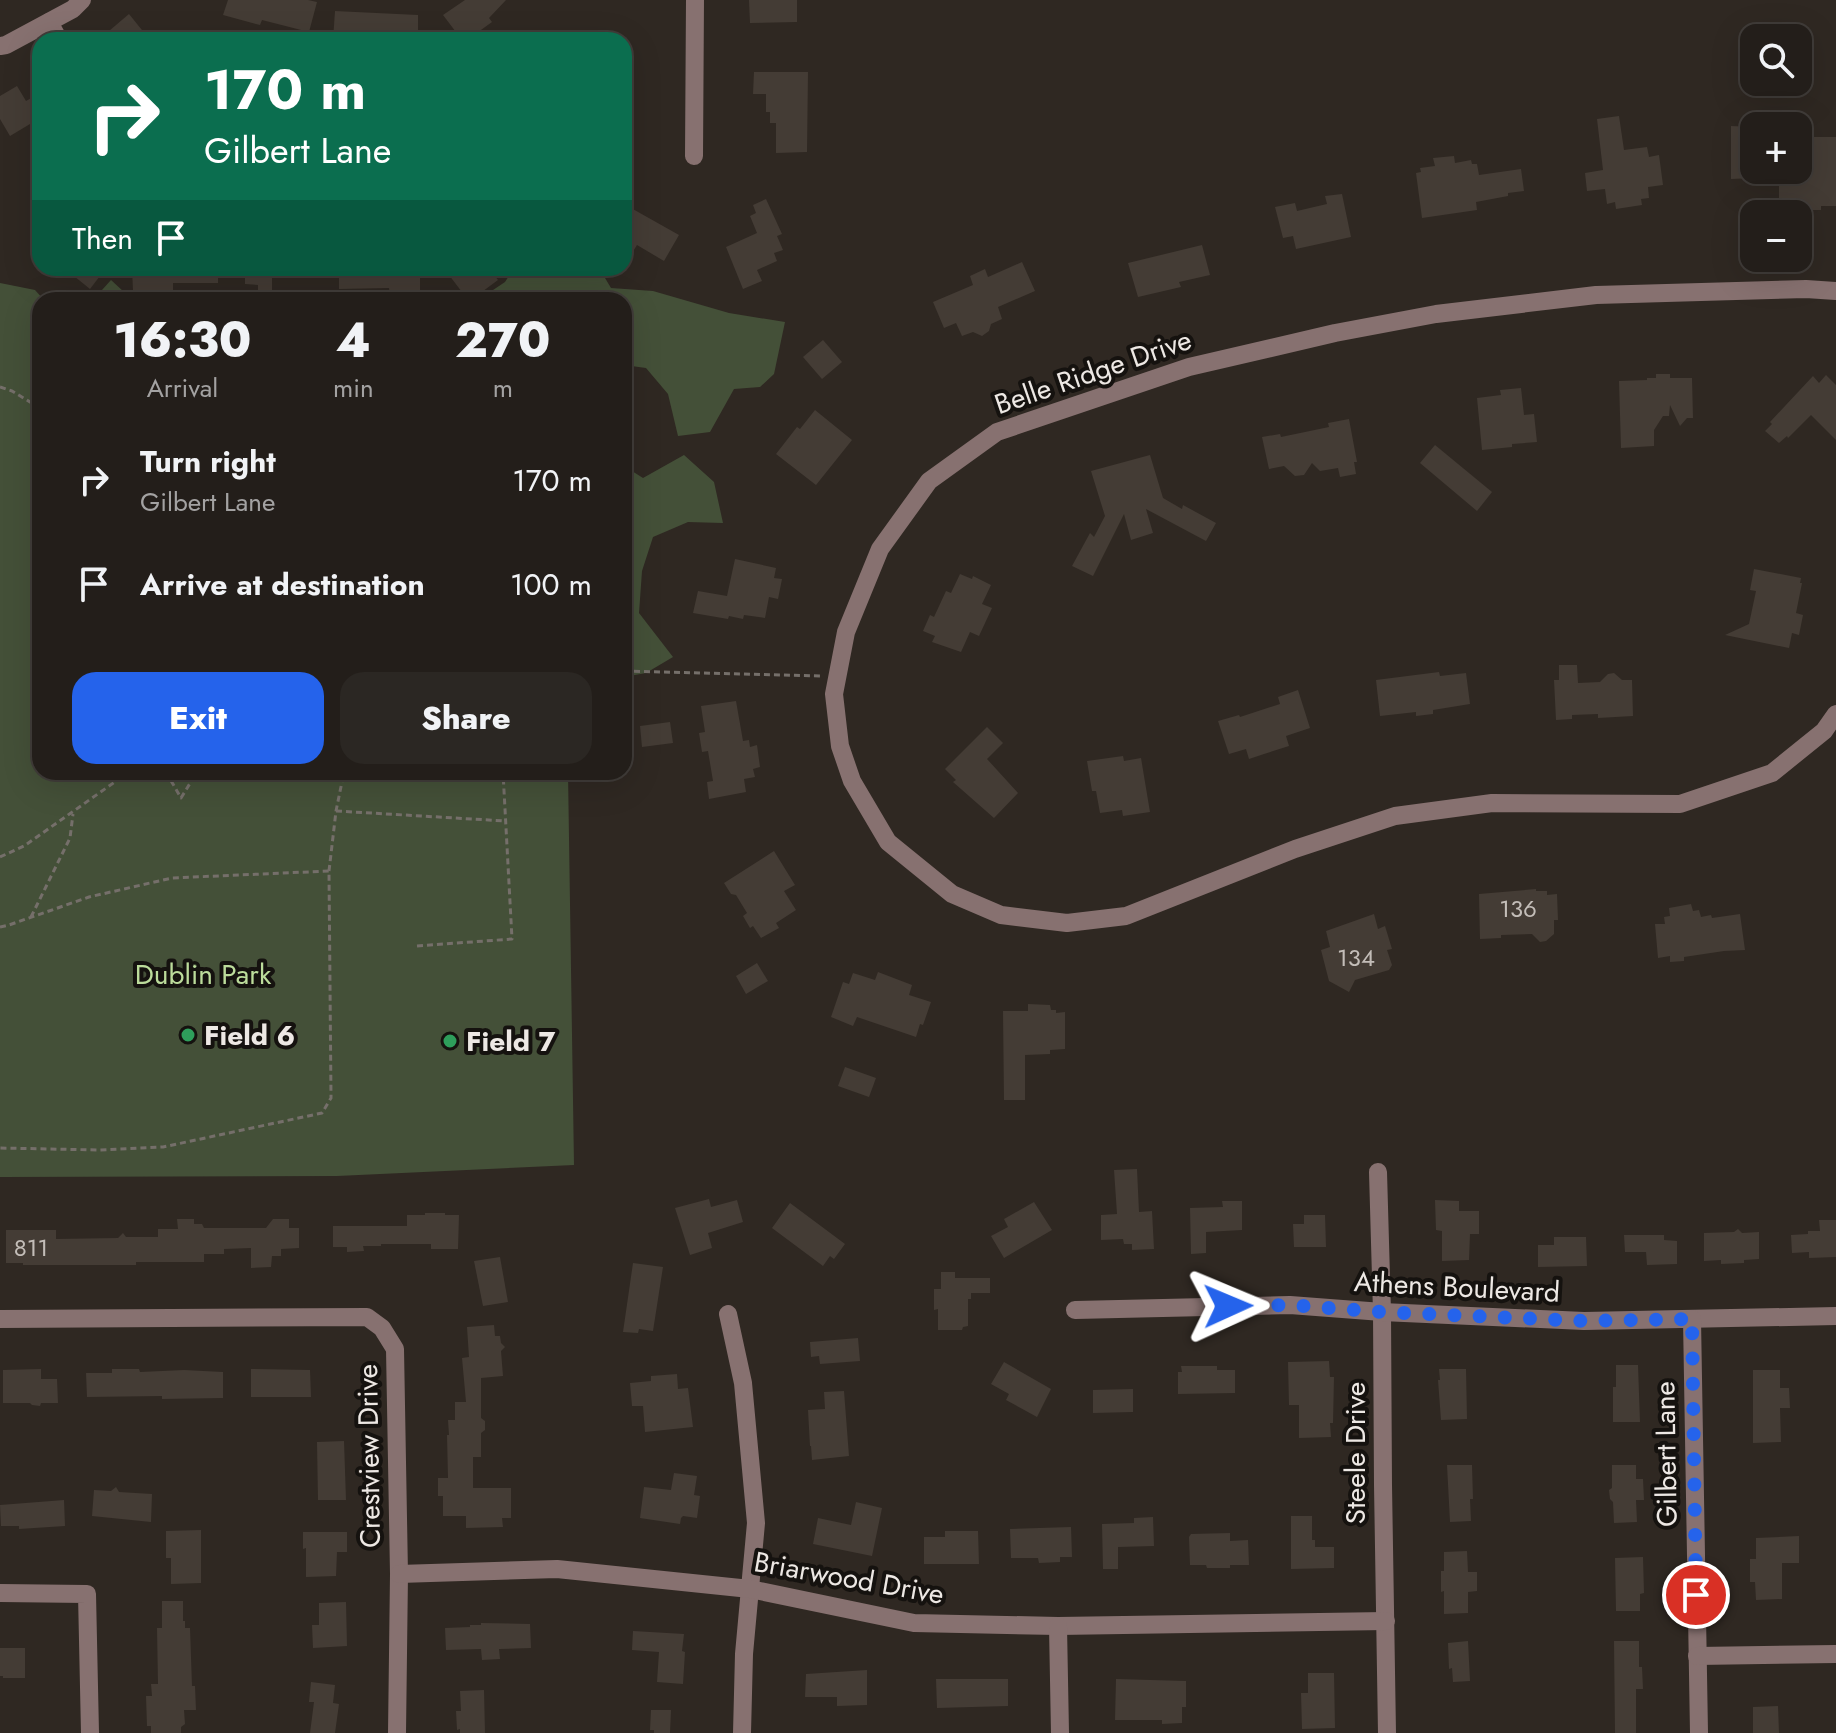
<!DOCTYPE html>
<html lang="en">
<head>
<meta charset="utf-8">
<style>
	body { margin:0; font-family:Jost,sans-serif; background:#2b2723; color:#f1f3f6; height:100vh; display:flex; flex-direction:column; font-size:30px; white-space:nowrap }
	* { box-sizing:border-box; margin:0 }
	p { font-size:26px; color:#a3a2a2 }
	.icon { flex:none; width:44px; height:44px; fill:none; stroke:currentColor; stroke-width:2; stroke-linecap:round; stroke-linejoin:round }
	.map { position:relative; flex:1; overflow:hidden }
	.side { position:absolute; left:32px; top:292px; width:600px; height:488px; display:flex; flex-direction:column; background:#231e1a; border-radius:24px; box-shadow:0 8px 32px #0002,0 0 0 2px #403c39 }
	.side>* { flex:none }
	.hud { position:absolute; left:32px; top:32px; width:600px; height:244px; border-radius:24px; box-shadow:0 8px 32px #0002,0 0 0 2px #403c39; background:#0b6e4f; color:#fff; overflow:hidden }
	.buttons { position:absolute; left:1740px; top:24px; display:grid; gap:16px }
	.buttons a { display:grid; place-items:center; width:72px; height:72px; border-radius:16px; background:#231e1a; box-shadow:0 8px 32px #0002,0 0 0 2px #403c39; font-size:40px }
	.pin { position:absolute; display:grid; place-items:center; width:68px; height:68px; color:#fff; margin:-34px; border:4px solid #fff; border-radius:50%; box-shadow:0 2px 8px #0007 }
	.me { position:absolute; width:88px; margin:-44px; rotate:89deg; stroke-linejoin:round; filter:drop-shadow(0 0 6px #0008) }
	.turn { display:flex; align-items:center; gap:28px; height:168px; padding:0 40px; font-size:36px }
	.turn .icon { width:104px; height:104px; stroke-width:2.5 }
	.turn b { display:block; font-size:56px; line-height:68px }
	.then { display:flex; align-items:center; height:76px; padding:0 40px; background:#0003; gap:16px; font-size:30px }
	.eta { display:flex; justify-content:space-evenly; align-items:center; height:136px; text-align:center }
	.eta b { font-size:48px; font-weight:800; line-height:56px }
	.cta { display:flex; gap:16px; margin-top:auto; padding:16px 40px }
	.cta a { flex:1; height:92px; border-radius:24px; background:#2563eb; color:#fff; font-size:32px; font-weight:800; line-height:92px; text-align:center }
	.cta a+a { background:#2b2723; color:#f1f3f6 }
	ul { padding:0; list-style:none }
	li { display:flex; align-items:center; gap:24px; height:104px; padding:0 40px }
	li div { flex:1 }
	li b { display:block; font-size:30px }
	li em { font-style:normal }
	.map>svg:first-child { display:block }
	.green { fill:#445038 }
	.building { fill:#443c35 }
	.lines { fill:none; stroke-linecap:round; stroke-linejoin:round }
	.path { stroke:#756f6a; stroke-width:3; stroke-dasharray:6 4; stroke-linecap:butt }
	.minor { stroke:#877170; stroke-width:18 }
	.route { stroke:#2563eb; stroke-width:14; stroke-dasharray:0 25.2 }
	.leisure-dot { fill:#2e9e5b; stroke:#15120f; stroke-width:3 }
	.labels { text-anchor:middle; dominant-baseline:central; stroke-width:8; stroke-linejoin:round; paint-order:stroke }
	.number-label { font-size:24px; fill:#c3bdb8 }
	.street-label { font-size:28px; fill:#ede8e4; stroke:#15120f }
	.park-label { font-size:28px; fill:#bcdc9b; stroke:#15120f }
	.poi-label { font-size:28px; font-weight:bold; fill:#ede8e4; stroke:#15120f; text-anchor:start }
</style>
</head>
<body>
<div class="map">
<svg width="1836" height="1733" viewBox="0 0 1836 1733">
	<rect width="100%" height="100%" fill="#2f2822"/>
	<g class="green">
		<polygon points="514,268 599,268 611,288 653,291 729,313 785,322 774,374 760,387 734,389 710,432 678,436 668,394 646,368 624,365 624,300 478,300 505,282"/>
		<polygon points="111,280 124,292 146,300 93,300"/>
		<polygon points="0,283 35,290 44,300 40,300 40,772 568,772 574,1165 337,1176 0,1177"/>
		<polygon points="684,455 714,482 723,523 688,522 653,537 642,571 639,613 673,657 646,673 624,677 624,466 643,478"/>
	</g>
	<g class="building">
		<polygon points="228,0 308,0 317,2 309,32 262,20 260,25 223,15"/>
		<polygon points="465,0 506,0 489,18 492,22 467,40 462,40 443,15"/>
		<polygon points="749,0 797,0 797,22 750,23"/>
		<polygon points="335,11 418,15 418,40 333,40"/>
		<polygon points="129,14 150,40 115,40 109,31"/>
		<polygon points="754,72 808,72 807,152 776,153 776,123 770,123 770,112 766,112 766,94 753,94"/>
		<polygon points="17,86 26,101 40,93 40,118 10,136 0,119 0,96"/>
		<polygon points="1619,116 1624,150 1647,147 1649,157 1659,155 1663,185 1648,187 1649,198 1641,199 1642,205 1616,209 1615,202 1607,204 1605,189 1587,191 1585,173 1603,170 1597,119"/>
		<polygon points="1731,126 1752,127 1752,160 1754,160 1754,178 1731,179"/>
		<polygon points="1798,137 1836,137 1836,206 1821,206 1821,210 1802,210 1802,206 1783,206 1779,204 1779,170 1798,170"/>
		<polygon points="1454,156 1455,163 1471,160 1472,164 1477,164 1479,175 1521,169 1524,191 1508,193 1508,196 1476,202 1477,210 1422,218 1416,173 1421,172 1420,168 1435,166 1433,158"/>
		<polygon points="1342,194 1351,237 1296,249 1293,236 1283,238 1275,207 1295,203 1297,211 1327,204 1325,196"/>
		<polygon points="766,199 782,234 777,236 783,250 774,253 777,261 757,270 762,281 743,289 726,247 757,233 750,216 756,213 753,205"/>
		<polygon points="631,208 679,235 664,261 637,245 624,266 624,219"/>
		<polygon points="1202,245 1210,275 1179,282 1181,287 1138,297 1128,263"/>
		<polygon points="1022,262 1035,291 998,307 1002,319 991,324 989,331 982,336 973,332 962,336 956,323 944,328 933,302 973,285 970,276 985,269 988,277"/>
		<polygon points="64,268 106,268 90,289"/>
		<polygon points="132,268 218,268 218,283 173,283 173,290 133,291"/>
		<polygon points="245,268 272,268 272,299 258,299 258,285 245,284"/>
		<polygon points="339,268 420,268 420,293 390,295 389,288 339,289"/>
		<polygon points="458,268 489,268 498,280 475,297 471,292 465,296 449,275"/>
		<polygon points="823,340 842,362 822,379 803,357"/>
		<polygon points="1656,374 1670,374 1670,378 1692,378 1693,418 1687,418 1680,426 1670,405 1669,416 1663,416 1654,430 1654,446 1621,448 1619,381 1647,380 1647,378 1656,378"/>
		<polygon points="1826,375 1836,385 1836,440 1811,415 1788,438 1787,436 1779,443 1765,431 1772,424 1770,422 1813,376 1819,383"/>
		<polygon points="1521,388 1524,415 1534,414 1537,442 1512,444 1512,447 1482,450 1477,398 1501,395 1500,390"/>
		<polygon points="815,410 852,440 816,485 776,454 797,427 800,429"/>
		<polygon points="1349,419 1357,462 1354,462 1356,474 1340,477 1338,468 1320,471 1312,463 1304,475 1295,476 1284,466 1269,469 1262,437 1280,434 1281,437 1329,427 1328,423"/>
		<polygon points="1435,445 1492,492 1477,511 1420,463"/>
		<polygon points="1150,455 1163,498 1182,509 1183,505 1216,523 1206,541 1146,509 1153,533 1131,540 1124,514 1093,576 1072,566 1090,533 1094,537 1105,516 1091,471"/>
		<polygon points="735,559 776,568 774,578 782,579 778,599 769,597 765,618 744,615 743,619 729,616 728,619 693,613 698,591 727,596"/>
		<polygon points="1754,569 1801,578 1800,583 1802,583 1796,613 1803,615 1799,635 1792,633 1789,648 1725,635 1749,624 1756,591 1750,590"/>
		<polygon points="960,574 972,579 973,576 991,585 982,604 992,608 979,636 970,632 961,652 932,642 935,636 923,631 930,615 934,617 946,591 951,593"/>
		<polygon points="1559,665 1577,665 1578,683 1600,682 1608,674 1614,673 1622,680 1632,680 1633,716 1598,718 1598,714 1572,715 1572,719 1556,720 1554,680 1559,680"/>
		<polygon points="1439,672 1440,676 1466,673 1470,704 1433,710 1433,714 1416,716 1416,712 1380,716 1376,680"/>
		<polygon points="1298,690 1310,728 1286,736 1289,746 1264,754 1249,759 1246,749 1229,754 1218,721 1239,715 1240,717 1280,704 1278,697"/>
		<polygon points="736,701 743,741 749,740 750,747 757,745 760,767 753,769 755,777 744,779 746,792 709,799 707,782 713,781 708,751 702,752 699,733 705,732 701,706"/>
		<polygon points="670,722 673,743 642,747 640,726"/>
		<polygon points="987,727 1003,743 987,759 1018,793 994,818 953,782 956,780 945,769"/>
		<polygon points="1123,756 1124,761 1141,758 1150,812 1123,816 1122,810 1100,813 1096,791 1092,791 1087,761"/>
		<polygon points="774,851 795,885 784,891 796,910 776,923 779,928 761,938 753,926 750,928 743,916 747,913 736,895 731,894 724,883"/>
		<polygon points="1536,889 1536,891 1547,891 1547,895 1557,894 1558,920 1554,920 1554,934 1546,941 1540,942 1532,934 1501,935 1501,938 1480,939 1479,894"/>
		<polygon points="1691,904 1693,911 1699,910 1701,917 1711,915 1712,918 1740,914 1745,950 1724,951 1684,957 1684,961 1670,962 1670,956 1658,958 1655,924 1665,924 1664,917 1670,916 1669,908"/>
		<polygon points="1374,914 1378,929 1385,926 1392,949 1387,950 1392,965 1389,970 1355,980 1349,992 1329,981 1321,950 1330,947 1326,931"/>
		<polygon points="757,963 768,981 746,994 736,976"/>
		<polygon points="878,972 912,985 909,995 931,1002 923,1025 920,1024 916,1037 857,1017 853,1026 831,1017 843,982 849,984 853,973 875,980"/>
		<polygon points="1028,1004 1050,1005 1051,1010 1056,1010 1056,1013 1065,1012 1065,1049 1050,1050 1050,1054 1025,1055 1025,1100 1004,1100 1003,1011 1028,1011"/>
		<polygon points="845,1067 876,1078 869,1097 838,1086"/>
		<polygon points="1137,1169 1139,1212 1152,1211 1154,1249 1132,1250 1132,1244 1124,1244 1123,1239 1101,1240 1101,1215 1117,1214 1114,1170"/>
		<polygon points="709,1199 711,1207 737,1200 743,1222 708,1233 712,1248 690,1255 675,1208"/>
		<polygon points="1435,1200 1459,1201 1459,1211 1479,1211 1479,1234 1470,1234 1469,1260 1442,1261 1442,1231 1436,1230"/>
		<polygon points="1222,1201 1242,1201 1242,1230 1206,1232 1206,1253 1191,1254 1190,1208 1223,1207"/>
		<polygon points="1034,1202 1052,1230 1004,1258 991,1236 1008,1227 1004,1219"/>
		<polygon points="790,1203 845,1244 834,1259 830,1256 823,1266 772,1228"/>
		<polygon points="425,1213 445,1213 445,1215 459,1215 458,1249 431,1249 431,1244 381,1244 381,1246 363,1246 364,1251 347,1252 347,1247 333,1247 333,1226 407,1226 407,1215 425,1215"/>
		<polygon points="1304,1215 1325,1215 1326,1247 1294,1247 1293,1224 1304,1224"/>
		<polygon points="177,1219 194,1219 194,1224 202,1224 204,1228 266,1228 273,1219 289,1219 289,1228 299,1228 299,1248 281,1249 281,1256 272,1256 271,1267 251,1268 251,1248 224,1249 224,1254 204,1254 204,1262 136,1262 136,1265 23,1265 23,1263 6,1263 6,1230 56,1230 56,1239 118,1238 123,1233 126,1237 158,1237 158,1229 178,1229"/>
		<polygon points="1819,1220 1836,1220 1836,1257 1809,1258 1809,1252 1792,1253 1791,1235 1808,1234 1808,1231 1820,1231"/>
		<polygon points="1738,1229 1742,1233 1759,1232 1759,1259 1744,1260 1744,1263 1721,1264 1721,1260 1704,1261 1704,1233 1734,1232"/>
		<polygon points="1624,1235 1664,1235 1664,1240 1677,1241 1677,1264 1647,1265 1646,1252 1625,1252"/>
		<polygon points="1554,1237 1586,1237 1587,1266 1538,1267 1538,1245 1554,1245"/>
		<polygon points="500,1257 508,1302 483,1306 474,1261"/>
		<polygon points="633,1263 663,1267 653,1331 639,1329 638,1333 623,1332"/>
		<polygon points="941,1272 955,1272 955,1278 990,1278 990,1293 971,1293 971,1299 968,1299 968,1326 963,1327 962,1330 938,1330 938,1309 934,1310 934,1289 941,1289"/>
		<polygon points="494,1325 495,1336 500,1336 501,1343 505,1347 501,1351 503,1376 481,1378 481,1418 485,1421 485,1430 481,1433 481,1457 473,1457 473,1488 511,1488 511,1518 502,1518 503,1527 466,1528 466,1516 443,1516 443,1496 438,1496 438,1478 448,1478 447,1435 449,1435 448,1420 455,1420 455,1402 466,1402 462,1358 469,1357 467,1327"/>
		<polygon points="858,1338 860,1361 820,1364 819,1356 811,1357 810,1342"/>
		<polygon points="1329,1361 1330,1377 1334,1377 1333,1423 1330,1423 1331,1437 1299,1438 1299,1405 1289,1405 1288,1362"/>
		<polygon points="1004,1362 1051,1389 1037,1417 1006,1400 1009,1394 991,1384"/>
		<polygon points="1616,1365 1638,1365 1640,1422 1613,1422 1613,1387 1616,1387"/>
		<polygon points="1181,1366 1217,1366 1217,1370 1235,1370 1235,1393 1178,1394 1178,1372 1182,1372"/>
		<polygon points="41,1369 41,1379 57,1379 58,1403 41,1403 40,1406 32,1405 30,1403 3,1403 3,1370"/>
		<polygon points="112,1369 139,1369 140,1372 184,1370 223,1372 223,1398 162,1399 162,1396 87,1397 86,1373 112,1373"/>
		<polygon points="251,1369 310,1370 311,1397 251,1397"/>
		<polygon points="1439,1369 1466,1369 1467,1419 1441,1420 1438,1380 1440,1380"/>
		<polygon points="1753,1370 1780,1370 1780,1388 1789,1388 1790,1408 1780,1408 1781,1442 1753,1443"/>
		<polygon points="677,1374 678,1389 688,1388 693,1427 645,1432 643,1406 632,1406 630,1383 651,1381 651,1376"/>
		<polygon points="1133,1389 1133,1412 1093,1413 1093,1390"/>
		<polygon points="844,1391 849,1456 812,1460 811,1446 810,1446 808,1410 825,1409 824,1392"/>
		<polygon points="344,1441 346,1500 318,1500 317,1442"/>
		<polygon points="1447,1465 1472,1465 1473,1499 1470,1499 1471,1521 1450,1522"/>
		<polygon points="1612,1465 1636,1465 1636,1479 1643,1479 1644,1500 1636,1500 1637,1522 1614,1523 1613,1502 1610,1499 1609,1490 1612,1488"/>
		<polygon points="674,1473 697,1476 694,1495 700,1496 697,1518 683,1516 681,1518 680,1524 640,1518 644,1487 671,1490"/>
		<polygon points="116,1487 119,1492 152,1494 151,1522 92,1516 94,1490 111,1491"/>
		<polygon points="64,1500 65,1526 19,1529 19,1526 1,1526 0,1505"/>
		<polygon points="856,1502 882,1508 872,1556 813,1544 818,1518 851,1525"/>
		<polygon points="1291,1516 1312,1516 1312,1540 1315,1540 1315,1547 1334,1547 1334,1568 1291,1569"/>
		<polygon points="1153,1517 1154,1546 1118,1547 1118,1569 1103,1569 1102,1524 1134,1523 1134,1518"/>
		<polygon points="1071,1527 1072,1557 1060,1557 1060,1562 1039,1563 1038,1558 1011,1558 1010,1529"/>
		<polygon points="201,1530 201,1583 171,1584 171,1558 166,1558 166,1531"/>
		<polygon points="945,1531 978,1531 979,1564 924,1564 924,1537 945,1537"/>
		<polygon points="303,1532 347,1532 347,1552 337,1552 336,1576 306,1577 306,1548 303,1549"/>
		<polygon points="1230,1533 1230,1541 1248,1540 1249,1565 1230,1565 1230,1568 1207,1568 1206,1565 1190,1565 1189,1537 1191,1534"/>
		<polygon points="1799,1536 1799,1563 1782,1563 1782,1599 1756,1600 1755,1582 1750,1582 1750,1559 1756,1559 1756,1538"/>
		<polygon points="1467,1551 1468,1572 1477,1572 1477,1591 1468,1592 1468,1613 1444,1614 1444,1591 1441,1592 1441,1571 1444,1571 1444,1552"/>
		<polygon points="1643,1557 1644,1593 1640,1594 1640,1611 1616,1611 1615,1558"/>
		<polygon points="162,1601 183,1601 183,1621 185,1621 185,1628 190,1628 192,1686 195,1686 196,1710 184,1710 185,1724 181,1727 181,1733 151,1733 151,1726 147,1726 146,1696 152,1696 151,1684 158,1684 157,1628 162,1628"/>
		<polygon points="346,1602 347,1646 313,1648 312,1625 319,1625 319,1603"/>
		<polygon points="481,1623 530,1624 531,1648 499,1649 500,1659 482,1660 481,1649 446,1650 445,1628 470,1627 470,1625 481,1625"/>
		<polygon points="633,1631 684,1634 682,1651 685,1652 683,1684 657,1682 659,1652 632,1650"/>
		<polygon points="1468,1641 1470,1681 1453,1682 1452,1668 1449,1669 1448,1643"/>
		<polygon points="1614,1641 1639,1641 1639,1667 1642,1667 1643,1689 1636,1689 1636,1733 1615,1733"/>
		<polygon points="0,1648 25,1648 25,1678 3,1678 3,1676 0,1676"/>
		<polygon points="867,1670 867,1705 837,1706 837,1697 805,1697 806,1674"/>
		<polygon points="1308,1673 1334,1673 1335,1728 1302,1729 1301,1693 1308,1693"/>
		<polygon points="936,1679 1008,1679 1008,1706 937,1708"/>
		<polygon points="1116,1679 1186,1681 1186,1707 1182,1707 1182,1723 1162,1724 1162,1720 1115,1720"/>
		<polygon points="311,1682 335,1685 333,1703 339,1704 335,1733 310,1733 314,1702 309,1702"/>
		<polygon points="484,1690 485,1733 460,1733 460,1729 457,1730 456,1711 461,1711 460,1691"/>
		<polygon points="1778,1706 1779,1733 1753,1733 1753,1707"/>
		<polygon points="651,1710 671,1710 670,1733 654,1733 654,1730 650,1730"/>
	</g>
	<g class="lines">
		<g class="path">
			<polyline points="0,387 12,391 40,408"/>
			<polyline points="624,671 821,676"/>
			<polyline points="166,772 181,798 197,772"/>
			<polyline points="336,811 506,821"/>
			<polyline points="0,857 24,846 129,772"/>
			<polyline points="329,871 336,811 344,772"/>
			<polyline points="31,917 70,838 73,814"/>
			<polyline points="0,927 9,925 89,897 172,878 329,871 331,1098 322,1113 163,1147 99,1150 0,1148"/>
			<polyline points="417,946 512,939 503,772"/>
		</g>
		<g class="minor">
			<polyline points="49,22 59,40"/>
			<polyline points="0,46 6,45 73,9 82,0"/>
			<polyline points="694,156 695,0"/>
			<polyline points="1836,291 1806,289 1596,295 1436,314 1335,333 1189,367 997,432 929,481 880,549 846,632 834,694 840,746 852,781 888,842 952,894 1001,915 1067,923 1126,916 1295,849 1395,816 1492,803 1680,804 1772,773 1824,731 1836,714"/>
			<polyline points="1378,1172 1382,1312 1383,1485 1387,1733"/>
			<polyline points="1075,1310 1290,1305 1382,1312 1584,1321 1836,1316"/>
			<polyline points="728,1314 743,1383 756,1523 744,1654 742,1733"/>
			<polyline points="0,1319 367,1317 382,1328 395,1349 399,1574 397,1733"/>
			<polyline points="1692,1319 1699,1733"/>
			<polyline points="399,1574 557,1569 750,1589 914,1623 1058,1626 1386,1621"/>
			<polyline points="0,1593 87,1594 90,1733"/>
			<polyline points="1058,1626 1060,1733"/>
			<polyline points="1697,1656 1836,1654"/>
		</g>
	</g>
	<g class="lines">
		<polyline class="route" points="1228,1306 1290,1305 1382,1312 1584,1321 1692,1319 1696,1595"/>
	</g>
	<g class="leisure-dot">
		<circle cx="188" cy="1035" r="8"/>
		<circle cx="450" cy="1041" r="8"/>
	</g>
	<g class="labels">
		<g class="number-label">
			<text x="1518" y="908">136</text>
			<text x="1356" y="957">134</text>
			<text x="31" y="1247">811</text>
		</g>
		<g class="street-label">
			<text transform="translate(1093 372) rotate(-19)">Belle Ridge Drive</text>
			<text transform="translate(1457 1287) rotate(3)">Athens Boulevard</text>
			<text transform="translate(1355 1453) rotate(-90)">Steele Drive</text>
			<text transform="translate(1666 1454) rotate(-91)">Gilbert Lane</text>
			<text transform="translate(369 1456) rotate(-91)">Crestview Drive</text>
			<text transform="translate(849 1578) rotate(10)">Briarwood Drive</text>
		</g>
		<g class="park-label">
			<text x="203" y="974">Dublin Park</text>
		</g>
		<g class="poi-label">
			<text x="204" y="1035">Field 6</text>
			<text x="466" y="1041">Field 7</text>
		</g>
	</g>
</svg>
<div class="buttons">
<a><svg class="icon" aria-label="search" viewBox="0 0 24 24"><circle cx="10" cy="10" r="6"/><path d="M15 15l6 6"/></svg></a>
<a>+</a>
<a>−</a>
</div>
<div class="pin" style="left:1696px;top:1595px;background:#d93025"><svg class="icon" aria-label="arrive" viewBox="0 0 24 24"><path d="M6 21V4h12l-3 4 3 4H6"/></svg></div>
<svg class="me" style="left:1228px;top:1306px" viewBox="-20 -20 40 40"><path d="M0-17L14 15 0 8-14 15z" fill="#2563eb" stroke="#fff" stroke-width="4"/></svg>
<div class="hud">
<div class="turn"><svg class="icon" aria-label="right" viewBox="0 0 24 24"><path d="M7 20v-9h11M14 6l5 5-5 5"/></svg><div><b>170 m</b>Gilbert Lane</div></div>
<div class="then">Then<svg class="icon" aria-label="arrive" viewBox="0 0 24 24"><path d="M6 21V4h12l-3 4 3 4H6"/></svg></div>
</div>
<section class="side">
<div class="eta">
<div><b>16:30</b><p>Arrival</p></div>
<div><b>4</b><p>min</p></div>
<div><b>270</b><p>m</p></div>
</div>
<ul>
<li><svg class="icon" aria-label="right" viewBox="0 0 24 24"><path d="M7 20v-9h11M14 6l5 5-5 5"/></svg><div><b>Turn right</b><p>Gilbert Lane</p></div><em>170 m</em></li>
<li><svg class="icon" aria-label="arrive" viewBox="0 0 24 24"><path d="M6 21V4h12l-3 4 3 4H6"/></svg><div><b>Arrive at destination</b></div><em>100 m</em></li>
</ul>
<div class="cta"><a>Exit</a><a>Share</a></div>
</section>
</div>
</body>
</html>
